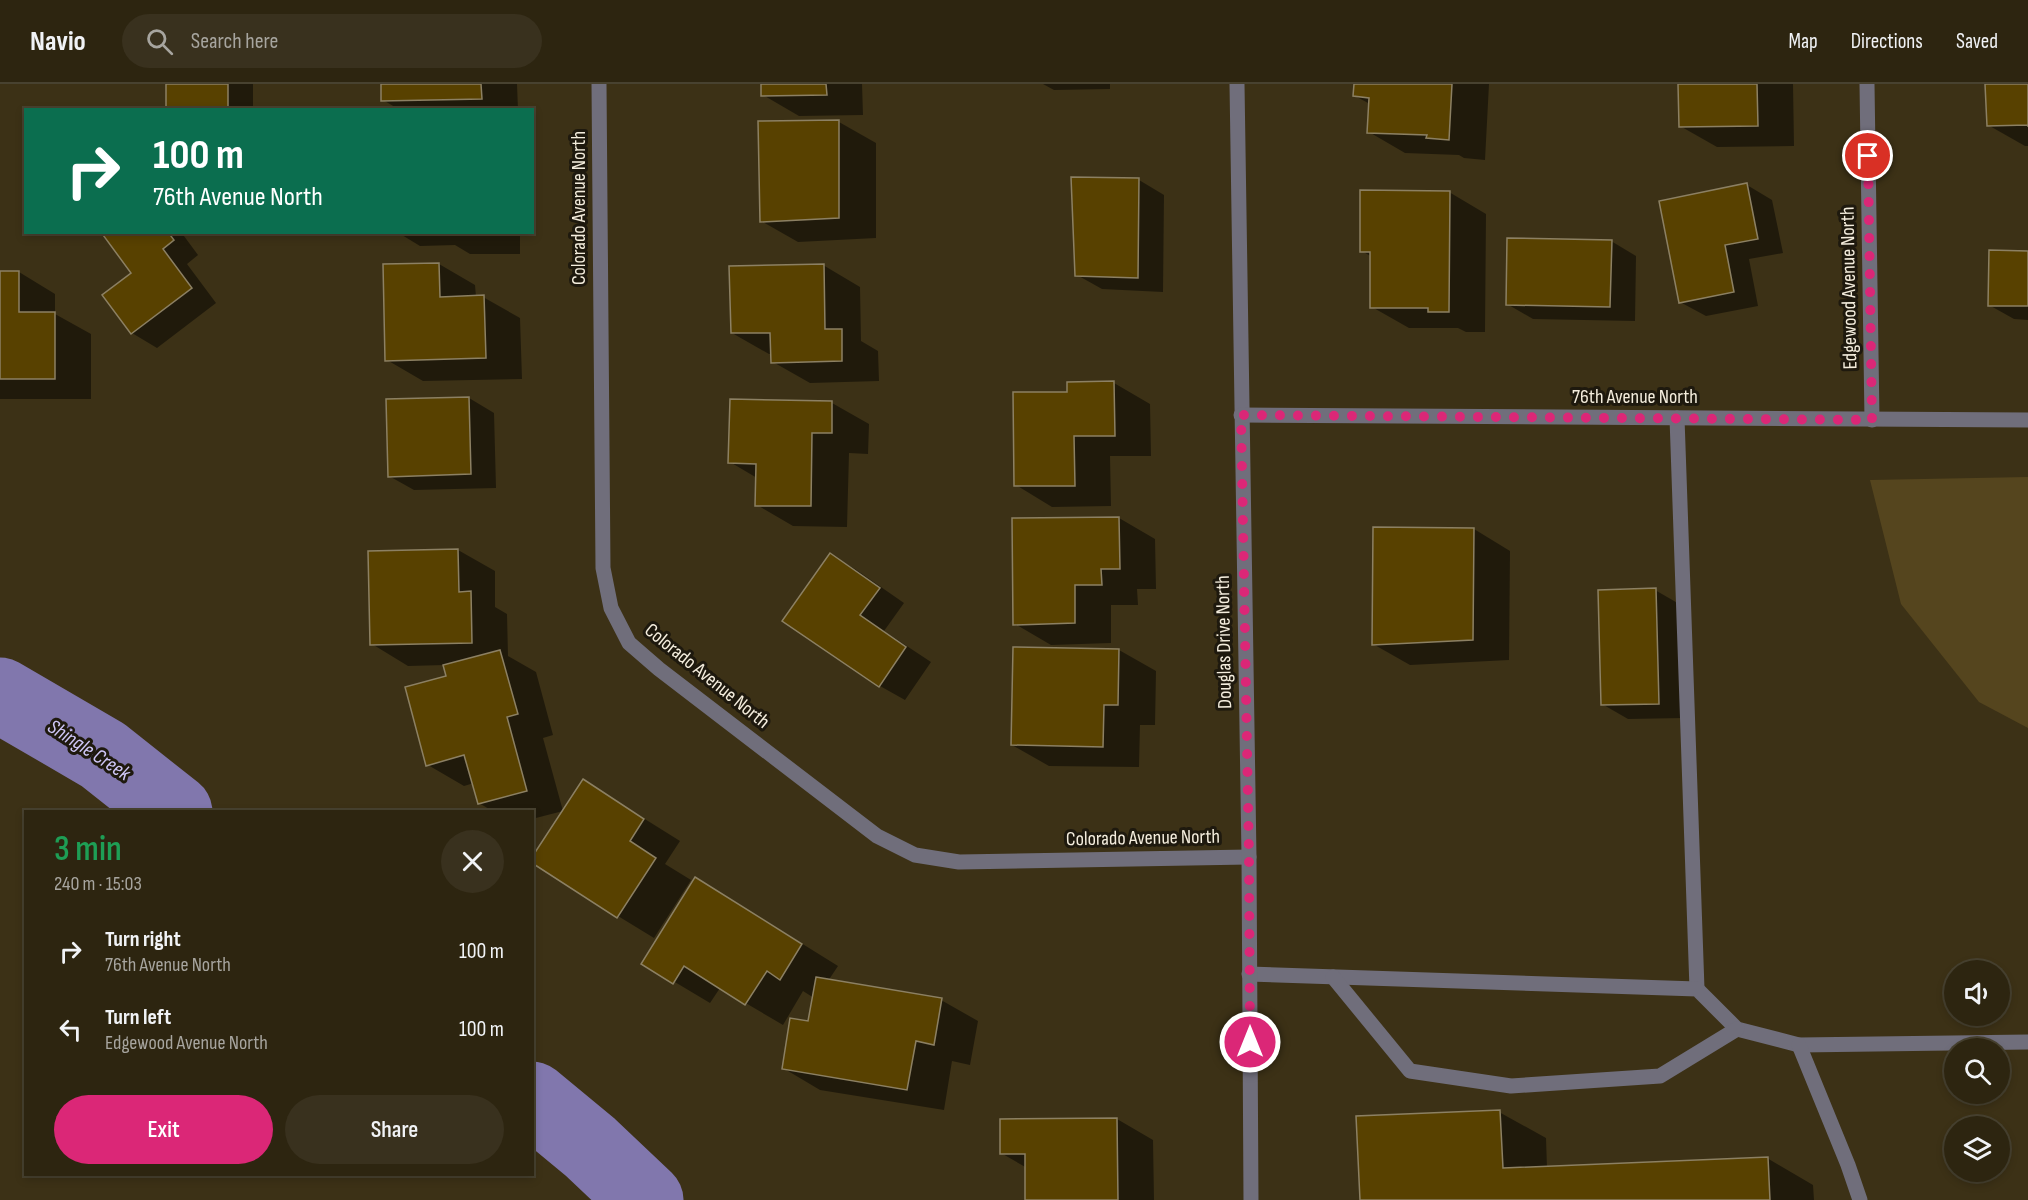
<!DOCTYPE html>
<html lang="en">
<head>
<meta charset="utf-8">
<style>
	body { margin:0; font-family:"Sofia Sans Condensed",sans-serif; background:#39311e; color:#f1f3f6; height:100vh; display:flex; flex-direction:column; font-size:22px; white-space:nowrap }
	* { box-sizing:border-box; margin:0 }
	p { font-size:20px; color:#a7a59f }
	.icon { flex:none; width:33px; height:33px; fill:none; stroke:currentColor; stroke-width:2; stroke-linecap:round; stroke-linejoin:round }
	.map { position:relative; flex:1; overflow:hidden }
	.side { position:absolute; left:24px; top:726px; width:510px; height:366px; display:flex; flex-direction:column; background:#2d2510; border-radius:0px; box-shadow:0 3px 9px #0003,0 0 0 2px #484230 }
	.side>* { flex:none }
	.banner { position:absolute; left:24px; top:24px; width:510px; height:126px; border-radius:0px; box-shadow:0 3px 9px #0003,0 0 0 2px #484230; background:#0b6e4f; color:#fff; overflow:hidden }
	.fabs { position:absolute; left:1944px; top:876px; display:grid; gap:12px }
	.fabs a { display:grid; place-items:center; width:66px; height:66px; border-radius:50%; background:#2d2510; box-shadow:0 3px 9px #0003,0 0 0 2px #484230; font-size:30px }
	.pin { position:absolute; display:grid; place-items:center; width:51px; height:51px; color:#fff; margin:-26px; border:3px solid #fff; border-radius:50%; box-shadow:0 2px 6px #0007 }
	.me { position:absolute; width:66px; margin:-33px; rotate:0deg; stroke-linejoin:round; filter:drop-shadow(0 0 4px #0008) }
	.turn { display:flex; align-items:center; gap:21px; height:126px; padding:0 30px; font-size:27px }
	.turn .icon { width:78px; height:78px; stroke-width:2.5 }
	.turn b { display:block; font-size:42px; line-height:51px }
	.round { display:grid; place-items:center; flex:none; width:63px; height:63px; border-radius:32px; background:#39311e }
	.head { display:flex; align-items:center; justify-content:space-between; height:102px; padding:0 30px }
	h1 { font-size:36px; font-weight:600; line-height:45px; color:#1e9e55 }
	.cta { display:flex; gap:12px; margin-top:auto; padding:12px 30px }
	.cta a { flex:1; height:69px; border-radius:36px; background:#db2777; color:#fff; font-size:24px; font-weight:600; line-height:69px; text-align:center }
	.cta a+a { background:#39311e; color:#f1f3f6 }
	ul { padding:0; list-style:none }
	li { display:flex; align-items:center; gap:18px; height:78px; padding:0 30px }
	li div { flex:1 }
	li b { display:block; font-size:22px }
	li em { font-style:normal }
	header { display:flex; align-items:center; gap:36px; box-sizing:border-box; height:84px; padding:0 30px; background:#2d2510; border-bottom:2px solid #484230 }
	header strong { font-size:28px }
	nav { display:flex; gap:33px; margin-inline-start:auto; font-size:21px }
	.search { width:420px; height:54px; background:#39311e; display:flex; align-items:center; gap:15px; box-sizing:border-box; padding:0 21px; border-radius:33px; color:#a7a59f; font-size:22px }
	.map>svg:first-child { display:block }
	.green { fill:#55451e }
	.shadow { fill:#0007 }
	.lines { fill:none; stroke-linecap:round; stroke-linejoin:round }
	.river { stroke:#8177ad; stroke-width:75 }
	.building { fill:#584100; stroke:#8c8063; stroke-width:1.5 }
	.service { stroke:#706e7b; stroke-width:15 }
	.minor { stroke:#706e7b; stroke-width:15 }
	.route { stroke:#db2777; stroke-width:10; stroke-dasharray:0 18 }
	.labels { text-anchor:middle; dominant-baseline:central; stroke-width:6; stroke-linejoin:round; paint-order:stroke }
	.street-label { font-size:20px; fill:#f4eddd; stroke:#1e190e }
	.water-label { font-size:21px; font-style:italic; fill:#cec6f6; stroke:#1e190e }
</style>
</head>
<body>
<header>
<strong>Navio</strong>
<div class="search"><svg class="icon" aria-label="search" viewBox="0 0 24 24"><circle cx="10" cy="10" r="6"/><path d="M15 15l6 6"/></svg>Search here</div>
<nav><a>Map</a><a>Directions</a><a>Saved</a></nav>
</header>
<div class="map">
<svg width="2028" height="1116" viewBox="0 0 2028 1116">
	<rect width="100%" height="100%" fill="#3c3116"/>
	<polygon class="green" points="2028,393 2028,644 1979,618 1901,520 1870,396"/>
	<g class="shadow">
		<polygon points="180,0 253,0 253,26 168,26"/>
		<polygon points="382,0 517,0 518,26 400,26 383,16"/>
		<polygon points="762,0 862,0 863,31 799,32 763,11"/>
		<polygon points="1043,0 1110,0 1110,5 1054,6"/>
		<polygon points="1355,0 1489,0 1485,76 1464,74 1459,71 1405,69 1369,48 1370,20 1355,12"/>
		<polygon points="1680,0 1793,0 1794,62 1717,63 1680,42"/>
		<polygon points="1987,0 2028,0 2028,62 2025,62 1988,41"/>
		<polygon points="839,38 876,59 876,154 798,158 761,137"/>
		<polygon points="1139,96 1164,111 1163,208 1102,205 1077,191"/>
		<polygon points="1747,101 1772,116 1783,169 1749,175 1758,222 1706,232 1680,218"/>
		<polygon points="1449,108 1486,130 1485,248 1466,248 1458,244 1409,244 1372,223 1372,173 1362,167"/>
		<polygon points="109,148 181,148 198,171 187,180 216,219 157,264 132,249 133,189"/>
		<polygon points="397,148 520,148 520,170 470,170 455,161 420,162"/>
		<polygon points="1611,157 1636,172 1635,237 1533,235 1507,220"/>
		<polygon points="2028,168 2028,236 2014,235 1989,221"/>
		<polygon points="439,180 475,201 476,213 483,213 520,234 522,295 423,297 387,276"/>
		<polygon points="823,181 860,203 861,257 878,267 879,297 810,299 773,278 773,270 769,270 732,249"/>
		<polygon points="0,188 19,188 55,210 55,230 91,250 91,315 0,315"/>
		<polygon points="1114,299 1150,320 1151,372 1110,372 1111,422 1052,423 1016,401"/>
		<polygon points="469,314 494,329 496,404 414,406 389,392"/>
		<polygon points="731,317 832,319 869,340 868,370 849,369 847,443 793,442 757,421 757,394 730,378"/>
		<polygon points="1119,434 1155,455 1156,505 1137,505 1138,521 1111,521 1111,559 1051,561 1015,540"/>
		<polygon points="1474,445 1510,467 1509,576 1410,581 1373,560"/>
		<polygon points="458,466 495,487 495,523 507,530 508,572 536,588 553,651 543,654 563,727 532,735 532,728 494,728 479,719 474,699 464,702 428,681 448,593 445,581 408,582 372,560 369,468"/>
		<polygon points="830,471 855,485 904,519 884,547 931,578 905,616 880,602"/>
		<polygon points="1655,506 1681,521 1684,634 1628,635 1602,620"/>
		<polygon points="1014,564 1119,566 1156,587 1155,641 1140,641 1139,683 1049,682 1012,661"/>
		<polygon points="584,697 680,757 665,780 691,796 654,854 618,832"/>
		<polygon points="732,816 838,882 828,897 941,916 978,937 970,981 952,977 944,1026 820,1006 783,984 810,939 814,914 803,907 783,941 720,904 710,919 643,879"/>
		<polygon points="1499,1028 1546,1054 1547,1084 1767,1074 1813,1101 1814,1116 1361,1116"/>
		<polygon points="1117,1035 1153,1056 1154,1116 1027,1116 1027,1084 1001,1069"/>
	</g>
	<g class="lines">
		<g class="river">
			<polyline points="0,611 103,671 175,728"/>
			<polyline points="532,1015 590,1063 646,1116"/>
		</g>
	</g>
	<g class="building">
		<rect x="166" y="0" width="62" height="26"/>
		<polygon points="381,0 481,0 482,15 381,17"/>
		<polygon points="761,0 826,0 827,11 761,12"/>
		<polygon points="1354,0 1452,0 1449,56 1426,54 1427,51 1367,49 1369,14 1353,12"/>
		<polygon points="1678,0 1757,0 1758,42 1679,43"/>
		<polygon points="1985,0 2028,0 2028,43 2028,41 1987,42"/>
		<polygon points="839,36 839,134 760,138 758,37"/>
		<polygon points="1071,93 1139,94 1138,194 1075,192"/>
		<polygon points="1747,99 1758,155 1725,161 1734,208 1679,219 1659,117"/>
		<polygon points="1360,106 1450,107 1449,228 1428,228 1428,224 1370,224 1370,168 1360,168"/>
		<polygon points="107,148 168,148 174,156 163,165 192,204 131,250 102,211 131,189 103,151"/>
		<polygon points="1507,154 1612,156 1610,223 1506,221"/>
		<polygon points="1989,166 2028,167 2028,222 1988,222"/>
		<polygon points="439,179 440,213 484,211 486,274 385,277 383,180"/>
		<polygon points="824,180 825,245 842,245 842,277 771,279 770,249 731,249 729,182"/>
		<polygon points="0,187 19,187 19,228 55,228 55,295 0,295"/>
		<polygon points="1114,297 1115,352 1074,352 1075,402 1014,402 1013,308 1067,308 1067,298"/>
		<polygon points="469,313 471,390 388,393 386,315"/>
		<polygon points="730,315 832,317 832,349 812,349 811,422 755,422 756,380 728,379"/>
		<polygon points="1119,433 1120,485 1101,485 1102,501 1075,501 1075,539 1013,541 1012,434"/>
		<polygon points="1373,443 1474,444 1473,556 1372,561"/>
		<polygon points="458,465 459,508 471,507 472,559 370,561 368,467"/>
		<polygon points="830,469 880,504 860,531 906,563 879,603 782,537"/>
		<polygon points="1656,504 1659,620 1601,621 1598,506"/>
		<polygon points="1013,563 1119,565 1118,621 1104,621 1103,663 1011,661"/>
		<polygon points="500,566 518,630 507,633 527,707 478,720 464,671 426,682 405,603 446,592 443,581"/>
		<polygon points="583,695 644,735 630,757 656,774 617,834 532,779 532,773"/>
		<polygon points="695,793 802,860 780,896 767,887 745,921 684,882 673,900 641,880"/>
		<polygon points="816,893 942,914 934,961 916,957 907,1006 782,985 790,934 808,937"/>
		<polygon points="1500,1026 1503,1084 1768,1073 1770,1116 1360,1116 1356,1032"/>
		<polygon points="1117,1034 1118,1116 1025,1116 1025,1070 1000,1070 1000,1035"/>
	</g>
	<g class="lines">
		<g class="service">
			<polyline points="1677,334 1697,905"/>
			<polyline points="1249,890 1697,905 1737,945 1799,961 2028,958"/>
			<polyline points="1333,893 1410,987 1511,1002 1660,992 1737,945"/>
			<polyline points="1799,961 1848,1081 1860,1116"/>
		</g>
		<g class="minor">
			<polyline points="599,0 603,484 611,524 629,559 659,585 877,752 915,771 959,778 1249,773"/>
			<polyline points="1237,0 1249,773 1251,1116"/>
			<polyline points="1867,0 1872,336"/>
			<polyline points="1241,331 2028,336"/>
		</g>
	</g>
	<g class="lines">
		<polyline class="route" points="1250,958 1249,773 1241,331 1872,336 1868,72"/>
	</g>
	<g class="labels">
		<g class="street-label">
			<text transform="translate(579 124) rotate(-90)">Colorado Avenue North</text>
			<text transform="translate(1849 204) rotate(-91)">Edgewood Avenue North</text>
			<text x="1635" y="313">76th Avenue North</text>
			<text transform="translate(1224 558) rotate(-91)">Douglas Drive North</text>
			<text transform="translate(707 592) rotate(39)">Colorado Avenue North</text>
			<text transform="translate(1143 754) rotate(-1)">Colorado Avenue North</text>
		</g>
		<g class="water-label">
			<text transform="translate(89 666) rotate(33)">Shingle Creek</text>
		</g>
	</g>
</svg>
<div class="fabs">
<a><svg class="icon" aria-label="sound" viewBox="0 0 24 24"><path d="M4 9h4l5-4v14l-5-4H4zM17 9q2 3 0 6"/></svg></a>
<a><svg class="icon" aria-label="search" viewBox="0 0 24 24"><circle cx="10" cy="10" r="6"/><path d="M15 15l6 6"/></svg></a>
<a><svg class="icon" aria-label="layers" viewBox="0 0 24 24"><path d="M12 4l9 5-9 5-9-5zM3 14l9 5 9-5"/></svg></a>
</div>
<div class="pin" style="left:1868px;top:72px;background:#d93025"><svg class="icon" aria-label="arrive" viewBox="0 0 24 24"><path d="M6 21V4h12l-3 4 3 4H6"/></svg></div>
<svg class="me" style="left:1250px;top:958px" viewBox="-20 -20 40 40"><circle r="17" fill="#db2777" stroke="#fff" stroke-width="3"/><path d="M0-11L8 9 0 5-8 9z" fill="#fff"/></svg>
<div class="banner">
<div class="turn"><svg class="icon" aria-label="right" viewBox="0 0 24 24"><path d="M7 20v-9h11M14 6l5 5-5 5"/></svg><div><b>100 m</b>76th Avenue North</div></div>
</div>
<section class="side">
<div class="head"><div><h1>3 min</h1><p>240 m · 15:03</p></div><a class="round"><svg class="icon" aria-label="close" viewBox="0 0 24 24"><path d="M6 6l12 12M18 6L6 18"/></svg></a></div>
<ul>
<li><svg class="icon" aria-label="right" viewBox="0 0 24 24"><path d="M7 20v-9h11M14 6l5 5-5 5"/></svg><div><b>Turn right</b><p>76th Avenue North</p></div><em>100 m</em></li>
<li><svg class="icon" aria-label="left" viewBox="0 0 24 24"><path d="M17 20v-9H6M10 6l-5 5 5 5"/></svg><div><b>Turn left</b><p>Edgewood Avenue North</p></div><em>100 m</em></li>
</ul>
<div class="cta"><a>Exit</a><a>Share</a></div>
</section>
</div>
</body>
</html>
